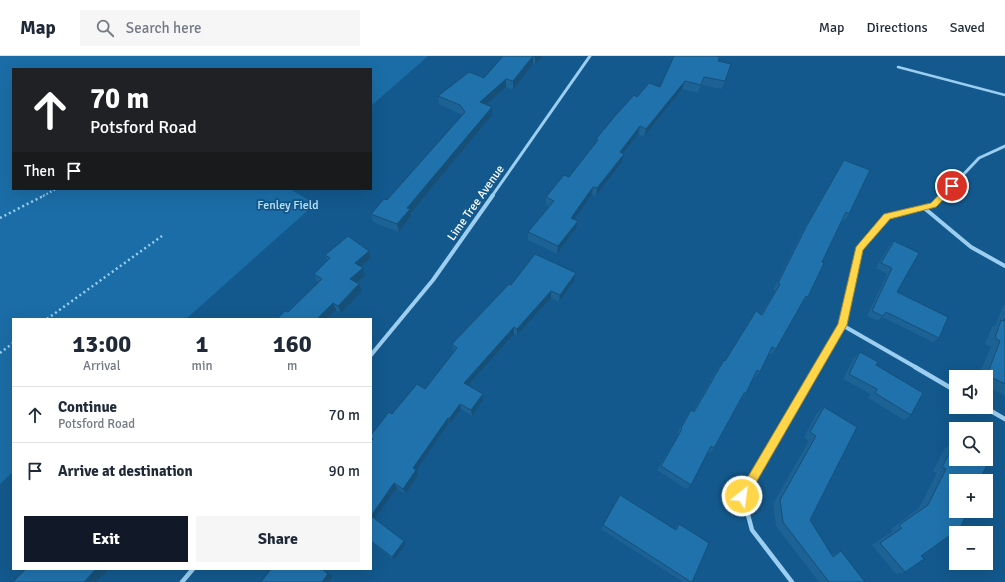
<!DOCTYPE html>
<html lang="en">
<head>
<meta charset="utf-8">
<style>
	body { margin:0; font-family:Signika,sans-serif; background:#f6f6f7; color:#1f2937; height:100vh; display:flex; flex-direction:column; font-size:15px; white-space:nowrap }
	* { box-sizing:border-box; margin:0 }
	p { font-size:13px; color:#747a83 }
	.icon { flex:none; width:22px; height:22px; fill:none; stroke:currentColor; stroke-width:2; stroke-linecap:round; stroke-linejoin:round }
	.map { position:relative; flex:1; overflow:hidden }
	.details { position:absolute; left:12px; top:262px; width:360px; height:252px; display:flex; flex-direction:column; background:#fff; border-radius:0px; box-shadow:0 4px 16px #0002 }
	.details>* { flex:none }
	.guide { position:absolute; left:12px; top:12px; width:360px; height:122px; border-radius:0px; box-shadow:0 4px 16px #0002; background:#202124; color:#fff; overflow:hidden }
	.fabs { position:absolute; left:949px; top:314px; display:grid; gap:8px }
	.fabs a { display:grid; place-items:center; width:44px; height:44px; border-radius:0px; background:#fff; box-shadow:0 4px 16px #0002; font-size:20px }
	.pin { position:absolute; display:grid; place-items:center; width:34px; height:34px; color:#fff; margin:-17px; border:2px solid #fff; border-radius:50%; box-shadow:0 1px 4px #0007 }
	.me { position:absolute; width:44px; margin:-22px; rotate:30deg; stroke-linejoin:round; filter:drop-shadow(0 0 3px #0008) }
	.turn { display:flex; align-items:center; gap:14px; height:84px; padding:0 12px; font-size:18px }
	.turn .icon { width:52px; height:52px; stroke-width:2.5 }
	.turn b { display:block; font-size:28px; line-height:34px }
	.then { display:flex; align-items:center; height:38px; padding:0 12px; background:#0003; gap:8px; font-size:15px }
	.eta { display:flex; justify-content:space-evenly; align-items:center; height:68px; text-align:center }
	.eta b { font-size:24px; font-weight:800; line-height:28px }
	.primary-button { display:flex; gap:8px; margin-top:auto; padding:8px 12px }
	.primary-button a { flex:1; height:46px; border-radius:0px; background:#111827; color:#fff; font-size:16px; font-weight:800; line-height:46px; text-align:center }
	.primary-button a+a { background:#f6f6f7; color:#1f2937 }
	ul { padding:0; list-style:none }
	li { display:flex; align-items:center; gap:12px; height:56px; padding:0 12px; border-top:1px solid #e0e1e3 }
	li div { flex:1 }
	li b { display:block; font-size:15px }
	li em { font-style:normal }
	header { display:flex; align-items:center; gap:24px; box-sizing:border-box; height:56px; padding:0 20px; background:#fff; border-bottom:1px solid #e0e1e3 }
	header strong { font-size:19px }
	nav { display:flex; gap:22px; margin-inline-start:auto; font-size:14px }
	.search { width:280px; height:36px; background:#f6f6f7; display:flex; align-items:center; gap:10px; box-sizing:border-box; padding:0 14px; border-radius:0px; color:#747a83; font-size:15px }
	.map>svg:first-child { display:block }
	.green { fill:#1b6da7 }
	.lines { fill:none; stroke-linecap:round; stroke-linejoin:round }
	.path-far1 { stroke:#9bcef1; stroke-width:2; stroke-dasharray:1.5 2.5; stroke-linecap:butt }
	.path { stroke:#9bcef1; stroke-width:2.5; stroke-dasharray:2 3; stroke-linecap:butt }
	.service { stroke:#9bcef1; stroke-width:2.5 }
	.minor-far2 { stroke:#9bcef1; stroke-width:3 }
	.minor-far1 { stroke:#9bcef1; stroke-width:4 }
	.minor { stroke:#9bcef1; stroke-width:4.5 }
	.wall { fill:#1c6294 }
	.shaded-wall { fill:#165078 }
	.building { fill:#2072ac; stroke:#165078 }
	.route { fill:#ffd54a; stroke:#a68a30 }
	.labels { text-anchor:middle; dominant-baseline:central; stroke-width:4; stroke-linejoin:round; paint-order:stroke }
	.street-label { font-size:12px; fill:#fff; stroke:#13598d }
	.park-label { font-size:12px; fill:#c2e5fc; stroke:#13598d }
</style>
</head>
<body>
<header>
<strong>Map</strong>
<div class="search"><svg class="icon" aria-label="search" viewBox="0 0 24 24"><circle cx="10" cy="10" r="6"/><path d="M15 15l6 6"/></svg>Search here</div>
<nav><a>Map</a><a>Directions</a><a>Saved</a></nav>
</header>
<div class="map">
<svg width="1005" height="526" viewBox="0 0 1005 526">
	<rect width="100%" height="100%" fill="#13598d"/>
	<polygon class="green" points="0,0 428,0 371,50 371,13 13,13 13,133 290,133 315,148 186,263 13,263 13,416 0,428"/>
	<g class="lines">
		<polyline class="path-far1" points="43,140 56,133"/>
		<g class="path">
			<polyline points="0,162 45,139"/>
			<polyline points="47,263 162,180"/>
			<polyline points="0,297 13,287"/>
		</g>
		<polyline class="service" points="898,11 1005,39"/>
		<g class="minor-far2">
			<polyline points="492,140 590,0"/>
			<polyline points="943,140 979,102 1005,90"/>
		</g>
		<g class="minor-far1">
			<polyline points="923,151 971,191 1005,210"/>
			<polyline points="842,269 917,312"/>
			<polyline points="371,299 433,224 493,139"/>
			<polyline points="817,312 842,269 859,193 887,160 934,149 944,139"/>
		</g>
		<g class="minor">
			<polyline points="915,311 956,335"/>
			<polyline points="984,351 1005,363"/>
			<polyline points="182,526 193,513"/>
			<polyline points="792,526 752,474 743,440 817,311"/>
		</g>
	</g>
	<g class="wall">
		<polygon points="503,0 543,0 535,9 533,8 513,34 506,31 486,48 492,59 411,157 411,160 399,176 373,166 371,158 387,144 462,60 460,58 439,48 438,40 484,22"/>
		<polygon points="718,5 725,25 722,33 701,29 698,37 682,33 644,81 638,78 623,98 622,106 612,119 596,140 592,138 574,164 578,165 576,172 557,198 528,184 528,176 549,151 546,149 546,141 569,121 596,87 596,83 637,41 660,31"/>
		<polygon points="844,104 849,158 844,165 842,165 822,206 808,241 802,247 776,293 771,299 769,298 760,316 755,322 753,321 746,337 742,342 714,392 710,397 708,396 691,429 686,433 657,414 679,378 677,377 687,359 691,354 693,355 719,310 724,304 725,305 751,262 756,255 761,258 775,235 773,234 801,178 839,112"/>
		<polygon points="894,185 897,236 939,282 933,286 882,261 878,265 867,260 887,218 876,212 889,190"/>
		<polygon points="325,199 371,202 361,211 365,220 357,227 362,235 341,257 336,254 318,226 317,225 314,218 328,205"/>
		<polygon points="576,217 574,225 559,246 551,242 517,279 514,278 468,330 483,338 483,344 472,360 461,353 450,368 449,367 417,414 418,419 406,438 397,432 375,463 406,488 394,504 371,486 371,385 372,384 371,379 392,358 425,333 454,296 453,295 452,288 511,229"/>
		<polygon points="1005,248 1005,340 986,330 986,321 978,321 991,291 985,288 992,271 996,268 1003,250"/>
		<polygon points="860,296 876,309 911,359 904,364 868,342 870,338 843,323 854,302"/>
		<polygon points="824,351 810,464 832,499 841,495 865,526 819,526 776,470 773,448 809,385 804,381 817,357"/>
		<polygon points="954,388 921,500 905,516 896,518 872,489 893,475 891,473 919,452 937,417 933,415 945,392"/>
		<polygon points="620,439 674,473 679,468 692,526 683,526 601,473"/>
	</g>
	<g class="shaded-wall">
		<polygon points="533,0 533,8 513,34 513,25"/>
		<polygon points="536,0 543,0 535,9 535,1"/>
		<polygon points="506,23 506,31 480,54 480,46"/>
		<polygon points="685,25 682,33 644,81 646,73"/>
		<polygon points="492,51 492,59 411,157 411,160 399,176 397,168 407,152"/>
		<polygon points="640,70 638,78 618,104 620,96"/>
		<polygon points="624,98 622,106 596,140 597,132"/>
		<polygon points="593,131 592,138 570,170 571,162"/>
		<polygon points="578,165 576,172 557,198 558,190"/>
		<polygon points="369,195 371,202 357,214 355,207"/>
		<polygon points="363,212 365,220 353,230 350,223"/>
		<polygon points="576,217 574,225 559,246 560,239"/>
		<polygon points="359,228 362,235 341,257 338,250"/>
		<polygon points="551,235 551,242 517,279 517,273"/>
		<polygon points="333,247 336,254 327,263 317,263"/>
		<polygon points="514,271 514,278 465,333 464,327"/>
		<polygon points="483,338 483,344 472,360 471,354"/>
		<polygon points="460,348 461,353 450,368 449,363"/>
		<polygon points="448,362 449,367 417,414 418,419 406,438 403,433 413,412"/>
		<polygon points="394,427 397,432 374,464 371,460"/>
		<polygon points="404,485 406,488 394,504 392,501"/>
		<polygon points="96,513 109,513 96,526 84,526"/>
		<polygon points="322,513 323,513 333,520 328,526 322,526"/>
	</g>
	<g class="building">
		<polygon points="503,0 536,0 535,1 533,0 513,25 506,23 480,46 492,51 407,152 410,153 397,168 371,158 384,143 387,144 465,56 460,49 438,40 469,16 484,22"/>
		<polygon points="674,0 716,0 720,1 718,5 731,8 725,25 704,21 701,29 685,25 646,73 640,70 620,96 624,98 613,112 597,132 593,131 571,162 578,165 558,190 528,176 554,145 546,141 564,119 569,121 598,84 596,83 615,60 634,39 637,41 649,27 660,31"/>
		<polygon points="844,104 870,114 849,158 846,156 822,206 824,207 808,241 806,240 776,293 772,291 760,316 757,314 746,337 744,337 714,392 711,390 691,429 661,410 682,373 681,372 691,354 694,356 724,304 725,305 756,255 762,259 780,228 778,227 806,171"/>
		<polygon points="348,180 369,195 355,207 363,212 350,223 359,228 338,250 333,247 317,263 277,263 285,255 288,256 322,223 314,218 330,202 325,199"/>
		<polygon points="894,185 919,197 897,236 948,261 939,282 886,256 883,260 872,255 892,212 881,207"/>
		<polygon points="535,198 576,217 560,239 551,235 517,273 514,271 464,327 483,338 471,354 460,348 449,363 448,362 413,412 416,414 403,433 394,427 371,460 404,485 392,501 371,485 371,385 373,383 371,382 371,379 389,356 392,358 417,328 425,333 457,292 452,288 509,228 511,229"/>
		<polygon points="1005,262 1005,328 987,319 1000,285 995,282 1001,264 1004,265"/>
		<polygon points="860,296 878,306 876,309 923,337 911,359 875,337 877,333 849,318"/>
		<polygon points="824,351 857,371 810,464 833,501 841,495 865,526 829,526 783,466 780,444 816,380 810,376"/>
		<polygon points="954,388 956,389 956,403 978,403 987,409 979,425 956,425 956,455 968,455 960,472 921,500 924,503 905,516 880,487 902,472 899,469 928,449 946,413 942,411"/>
		<polygon points="620,439 676,474 679,468 709,487 692,526 691,526 603,469"/>
		<polygon points="26,513 96,513 84,526 13,526"/>
		<polygon points="271,513 322,513 328,518 322,526 261,526"/>
	</g>
	<polygon class="route" points="949,128 952,128 956,130 936,151 890,163 863,194 847,269 746,444 742,445 739,444 737,440 739,436 838,268 856,191 884,158 931,147"/>
	<g class="labels">
		<g class="street-label">
			<text transform="translate(476 147) rotate(-55)">Lime Tree Avenue</text>
		</g>
		<g class="park-label">
			<text x="288" y="149">Fenley Field</text>
		</g>
	</g>
</svg>
<div class="fabs">
<a><svg class="icon" aria-label="sound" viewBox="0 0 24 24"><path d="M4 9h4l5-4v14l-5-4H4zM17 9q2 3 0 6"/></svg></a>
<a><svg class="icon" aria-label="search" viewBox="0 0 24 24"><circle cx="10" cy="10" r="6"/><path d="M15 15l6 6"/></svg></a>
<a>+</a>
<a>−</a>
</div>
<div class="pin" style="left:952px;top:130px;background:#d93025"><svg class="icon" aria-label="arrive" viewBox="0 0 24 24"><path d="M6 21V4h12l-3 4 3 4H6"/></svg></div>
<svg class="me" style="left:742px;top:440px" viewBox="-20 -20 40 40"><circle r="17" fill="#ffd54a" stroke="#fff" stroke-width="3"/><path d="M0-11L8 9 0 5-8 9z" fill="#fff"/></svg>
<div class="guide">
<div class="turn"><svg class="icon" aria-label="ahead" viewBox="0 0 24 24"><path d="M12 20V5M6 11l6-6 6 6"/></svg><div><b>70 m</b>Potsford Road</div></div>
<div class="then">Then<svg class="icon" aria-label="arrive" viewBox="0 0 24 24"><path d="M6 21V4h12l-3 4 3 4H6"/></svg></div>
</div>
<section class="details">
<div class="eta">
<div><b>13:00</b><p>Arrival</p></div>
<div><b>1</b><p>min</p></div>
<div><b>160</b><p>m</p></div>
</div>
<ul>
<li><svg class="icon" aria-label="ahead" viewBox="0 0 24 24"><path d="M12 20V5M6 11l6-6 6 6"/></svg><div><b>Continue</b><p>Potsford Road</p></div><em>70 m</em></li>
<li><svg class="icon" aria-label="arrive" viewBox="0 0 24 24"><path d="M6 21V4h12l-3 4 3 4H6"/></svg><div><b>Arrive at destination</b></div><em>90 m</em></li>
</ul>
<div class="primary-button"><a>Exit</a><a>Share</a></div>
</section>
</div>
</body>
</html>
